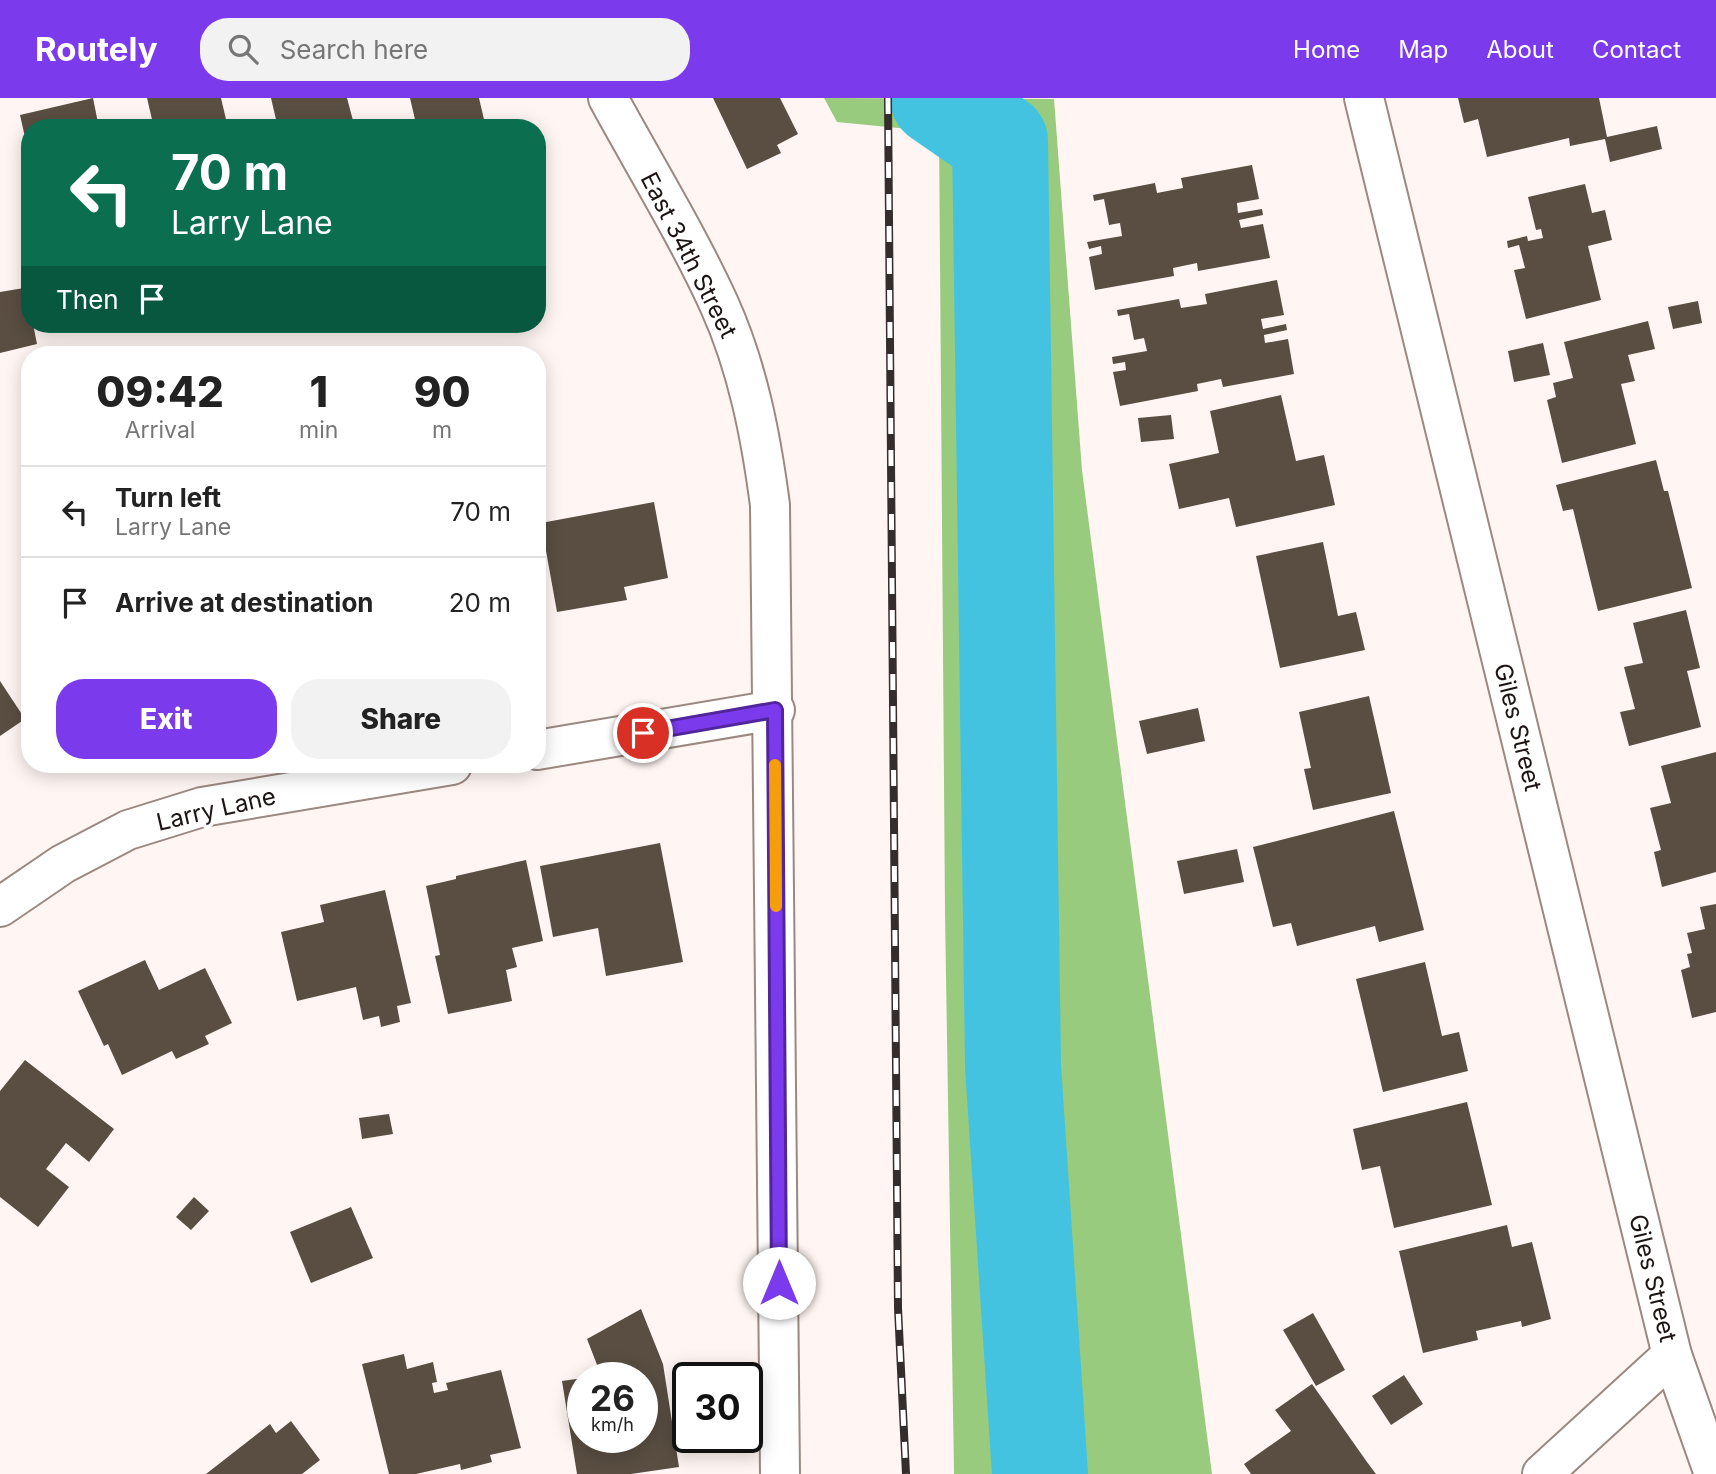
<!DOCTYPE html>
<html lang="en">
<head>
<meta charset="utf-8">
<style>
	body { margin:0; font-family:Inter,sans-serif; background:#f2f2f2; color:#222; height:100vh; display:flex; flex-direction:column; font-size:26px; white-space:nowrap }
	* { box-sizing:border-box; margin:0 }
	p { font-size:23px; color:#767676 }
	.icon { flex:none; width:38px; height:38px; fill:none; stroke:currentColor; stroke-width:2; stroke-linecap:round; stroke-linejoin:round }
	.map { position:relative; flex:1; overflow:hidden }
	.details { position:absolute; left:21px; top:248px; width:525px; height:427px; display:flex; flex-direction:column; background:#fff; border-radius:28px; box-shadow:0 4px 18px #0003 }
	.details>* { flex:none }
	.hud { position:absolute; left:21px; top:21px; width:525px; height:214px; border-radius:28px; box-shadow:0 4px 18px #0003; background:#0b6e4f; color:#fff; overflow:hidden }
	.speed { position:absolute; left:567px; top:1264px; display:flex; gap:14px; font-size:35px; font-weight:700; text-align:center }
	.speed>* { display:grid; place-content:center; width:91px; height:91px; border-radius:50%; background:#fff; box-shadow:0 4px 18px #0003; line-height:1 }
	.speed small { font-size:18px; font-weight:400 }
	.speed .limit { border:4px solid #111; border-radius:10px; background:#fff; color:#111 }
	.pin { position:absolute; display:grid; place-items:center; width:60px; height:60px; color:#fff; margin:-30px; border:4px solid #fff; border-radius:50%; box-shadow:0 2px 7px #0007 }
	.me { position:absolute; width:77px; margin:-38px; rotate:0deg; stroke-linejoin:round; filter:drop-shadow(0 0 5px #0008) }
	.turn { display:flex; align-items:center; gap:24px; height:147px; padding:0 35px; font-size:32px }
	.turn .icon { width:91px; height:91px; stroke-width:2.5 }
	.turn b { display:block; font-size:49px; line-height:60px }
	.then { display:flex; align-items:center; height:66px; padding:0 35px; background:#0003; gap:14px; font-size:26px }
	.eta { display:flex; justify-content:space-evenly; align-items:center; height:119px; text-align:center }
	.eta b { font-size:42px; font-weight:800; line-height:49px }
	.cta { display:flex; gap:14px; margin-top:auto; padding:14px 35px }
	.cta a { flex:1; height:80px; border-radius:28px; background:#7c3aed; color:#fff; font-size:28px; font-weight:800; line-height:80px; text-align:center }
	.cta a+a { background:#f2f2f2; color:#222 }
	ul { padding:0; list-style:none }
	li { display:flex; align-items:center; gap:21px; height:91px; padding:0 35px; border-top:2px solid #e0e0e0 }
	li div { flex:1 }
	li b { display:block; font-size:26px }
	li em { font-style:normal }
	header { display:flex; align-items:center; gap:42px; box-sizing:border-box; height:98px; padding:0 35px; background:#7c3aed; color:#fff }
	header strong { font-size:33px }
	nav { display:flex; gap:38px; margin-inline-start:auto; font-size:24px }
	.search { width:490px; height:63px; background:#f2f2f2; display:flex; align-items:center; gap:18px; box-sizing:border-box; padding:0 24px; border-radius:28px; color:#767676; font-size:26px }
	.map>svg:first-child { display:block }
	.forest { fill:#99cb7e }
	.lines { fill:none; stroke-linecap:round; stroke-linejoin:round }
	.river { stroke:#44c3e0; stroke-width:96 }
	.building { fill:#5a4e42 }
	.street-casing { stroke:#9b8881; stroke-width:42 }
	.street { stroke:#fff; stroke-width:38 }
	.rail-casing { stroke:#342d2b; stroke-width:8 }
	.rail { stroke:#fff; stroke-width:5; stroke-dasharray:16; stroke-linecap:butt }
	.route-casing { stroke:#51269a; stroke-width:18 }
	.route { stroke:#7c3aed; stroke-width:12 }
	.slow { stroke:#f59e0b; stroke-width:12 }
	.labels { text-anchor:middle; dominant-baseline:central; stroke-width:7; stroke-linejoin:round; paint-order:stroke }
	.street-label { font-size:24px; fill:#1b1412; stroke:#fff }
</style>
</head>
<body>
<header>
<strong>Routely</strong>
<div class="search"><svg class="icon" aria-label="search" viewBox="0 0 24 24"><circle cx="10" cy="10" r="6"/><path d="M15 15l6 6"/></svg>Search here</div>
<nav><a>Home</a><a>Map</a><a>About</a><a>Contact</a></nav>
</header>
<div class="map">
<svg width="1716" height="1376" viewBox="0 0 1716 1376">
	<rect width="100%" height="100%" fill="#fff6f3"/>
	<polygon class="forest" points="824,0 1054,1 1082,372 1212,1376 954,1376 945,815 939,34 837,24"/>
	<g class="lines">
		<polyline class="river" points="938,0 1000,43 1013,968 1040,1376"/>
	</g>
	<g class="building">
		<polygon points="93,0 99,30 30,30 29,57 20,17"/>
		<polygon points="147,0 221,0 228,30 154,30"/>
		<polygon points="271,0 347,0 355,30 278,30"/>
		<polygon points="410,0 479,0 486,30 417,30"/>
		<polygon points="713,0 780,0 798,36 777,47 781,55 747,71"/>
		<polygon points="1458,0 1599,0 1607,39 1657,28 1662,51 1610,64 1605,41 1570,48 1569,40 1487,59 1478,21 1464,25"/>
		<polygon points="1252,67 1259,101 1237,105 1238,115 1262,111 1263,117 1239,122 1241,130 1263,126 1270,160 1198,173 1197,165 1173,170 1174,178 1095,192 1089,159 1102,156 1101,148 1089,151 1087,144 1122,138 1120,125 1109,127 1104,101 1094,103 1093,97 1155,85 1157,95 1183,90 1181,80"/>
		<polygon points="1585,86 1592,115 1605,112 1612,142 1588,148 1601,202 1526,221 1514,172 1525,170 1519,147 1508,150 1507,143 1527,138 1528,143 1543,140 1541,131 1536,132 1528,99"/>
		<polygon points="1277,182 1284,217 1261,221 1263,231 1286,226 1287,232 1264,237 1265,245 1288,241 1294,276 1223,289 1221,281 1197,286 1198,293 1120,308 1113,274 1126,272 1125,264 1113,266 1112,259 1147,253 1144,240 1134,242 1129,216 1118,218 1117,212 1179,201 1181,210 1207,206 1205,196"/>
		<polygon points="24,190 30,226 33,226 37,246 0,255 0,194"/>
		<polygon points="1698,203 1702,225 1673,231 1668,209"/>
		<polygon points="1648,223 1655,251 1628,257 1635,283 1621,286 1636,346 1562,365 1547,302 1556,299 1553,285 1573,280 1564,244"/>
		<polygon points="1543,245 1550,277 1514,284 1508,253"/>
		<polygon points="1281,297 1296,363 1324,357 1335,407 1236,429 1229,400 1179,411 1169,366 1219,355 1210,313"/>
		<polygon points="1171,317 1174,341 1141,344 1138,320"/>
		<polygon points="1656,362 1664,393 1668,393 1692,490 1598,513 1573,411 1563,413 1556,387"/>
		<polygon points="654,404 668,480 624,489 627,502 557,514 541,425"/>
		<polygon points="1323,444 1338,518 1356,514 1365,552 1280,570 1256,458"/>
		<polygon points="1686,512 1700,570 1687,573 1701,629 1629,648 1620,614 1635,611 1624,569 1643,565 1633,525"/>
		<polygon points="0,583 25,621 0,638"/>
		<polygon points="1369,598 1391,695 1313,712 1304,671 1311,670 1299,614"/>
		<polygon points="1198,610 1205,643 1147,656 1139,623"/>
		<polygon points="1716,654 1716,774 1662,789 1654,754 1661,752 1650,710 1671,705 1661,668"/>
		<polygon points="1394,713 1424,832 1379,844 1375,828 1297,848 1291,825 1273,829 1253,749"/>
		<polygon points="660,745 683,864 606,878 598,830 553,839 540,768"/>
		<polygon points="1237,751 1244,784 1184,796 1177,763"/>
		<polygon points="526,762 543,843 512,850 517,869 506,872 512,903 448,916 435,858 440,857 426,788 456,781 456,778"/>
		<polygon points="385,792 411,905 397,908 400,924 381,929 379,918 363,922 356,889 297,903 281,834 324,824 320,807"/>
		<polygon points="1716,806 1716,914 1692,920 1681,872 1690,869 1687,856 1692,855 1687,835 1705,831 1700,809"/>
		<polygon points="145,862 159,892 205,870 232,925 205,938 209,946 176,961 172,953 122,977 108,946 104,948 78,893"/>
		<polygon points="1425,864 1442,938 1459,934 1468,973 1383,994 1356,881"/>
		<polygon points="25,962 114,1031 89,1064 66,1045 46,1071 69,1089 38,1129 0,1099 0,993"/>
		<polygon points="1467,1004 1492,1107 1394,1130 1380,1068 1362,1072 1353,1031"/>
		<polygon points="389,1016 393,1036 362,1041 359,1020"/>
		<polygon points="194,1099 209,1113 191,1132 176,1119"/>
		<polygon points="351,1109 373,1160 311,1185 290,1134"/>
		<polygon points="1507,1127 1512,1149 1532,1144 1551,1221 1522,1229 1521,1223 1476,1233 1478,1242 1423,1255 1399,1153"/>
		<polygon points="641,1211 663,1266 679,1369 631,1376 577,1376 562,1283 583,1280 583,1339 642,1339 642,1279 596,1279 601,1277 587,1241"/>
		<polygon points="1313,1215 1345,1272 1316,1288 1283,1232"/>
		<polygon points="404,1256 407,1271 433,1264 437,1284 432,1285 434,1295 448,1292 446,1285 501,1272 521,1350 490,1357 492,1364 461,1372 460,1366 416,1376 389,1376 362,1266"/>
		<polygon points="1404,1277 1423,1306 1391,1327 1372,1298"/>
		<polygon points="1312,1286 1367,1364 1376,1376 1251,1376 1244,1366 1291,1333 1275,1312"/>
		<polygon points="291,1323 320,1362 302,1376 206,1376 270,1326 276,1335"/>
	</g>
	<g class="lines">
		<defs>
			<g id="street">
				<path d="M 608,0 C 645,68 687,136 719,206 C 748,270 761,339 770,407 L 780,1376"/>
				<polyline points="1364,0 1672,1257 1714,1376"/>
				<polyline points="537,652 775,612"/>
				<polyline points="0,809 63,766 128,732 202,709 452,667"/>
				<polyline points="1542,1376 1672,1257"/>
			</g>
		</defs>
		<use href="#street" class="street-casing"/>
		<use href="#street" class="street"/>
		<defs>
			<polyline id="rail" points="888,0 898,1210 906,1376"/>
		</defs>
		<use href="#rail" class="rail-casing"/>
		<use href="#rail" class="rail"/>
	</g>
	<g class="lines">
		<defs>
			<polyline id="route" points="643,635 775,612 779,1185"/>
		</defs>
		<use href="#route" class="route-casing"/>
		<use href="#route" class="route"/>
		<polyline class="slow" points="775,667 776,808"/>
	</g>
	<g class="labels">
		<g class="street-label">
			<text transform="translate(689 157) rotate(63)">East 34th Street</text>
			<text transform="translate(1518 629) rotate(76)">Giles Street</text>
			<text transform="translate(216 711) rotate(-13)">Larry Lane</text>
			<text transform="translate(1653 1180) rotate(76)">Giles Street</text>
		</g>
	</g>
</svg>
<div class="speed"><div>26<small>km/h</small></div><div class="limit">30</div></div>
<div class="pin" style="left:643px;top:635px;background:#d93025"><svg class="icon" aria-label="arrive" viewBox="0 0 24 24"><path d="M6 21V4h12l-3 4 3 4H6"/></svg></div>
<svg class="me" style="left:779px;top:1185px" viewBox="-20 -20 40 40"><circle r="19" fill="#fff"/><path d="M0-13L10 11 0 6-10 11z" fill="#7c3aed"/></svg>
<div class="hud">
<div class="turn"><svg class="icon" aria-label="left" viewBox="0 0 24 24"><path d="M17 20v-9H6M10 6l-5 5 5 5"/></svg><div><b>70 m</b>Larry Lane</div></div>
<div class="then">Then<svg class="icon" aria-label="arrive" viewBox="0 0 24 24"><path d="M6 21V4h12l-3 4 3 4H6"/></svg></div>
</div>
<section class="details">
<div class="eta">
<div><b>09:42</b><p>Arrival</p></div>
<div><b>1</b><p>min</p></div>
<div><b>90</b><p>m</p></div>
</div>
<ul>
<li><svg class="icon" aria-label="left" viewBox="0 0 24 24"><path d="M17 20v-9H6M10 6l-5 5 5 5"/></svg><div><b>Turn left</b><p>Larry Lane</p></div><em>70 m</em></li>
<li><svg class="icon" aria-label="arrive" viewBox="0 0 24 24"><path d="M6 21V4h12l-3 4 3 4H6"/></svg><div><b>Arrive at destination</b></div><em>20 m</em></li>
</ul>
<div class="cta"><a>Exit</a><a>Share</a></div>
</section>
</div>
</body>
</html>
